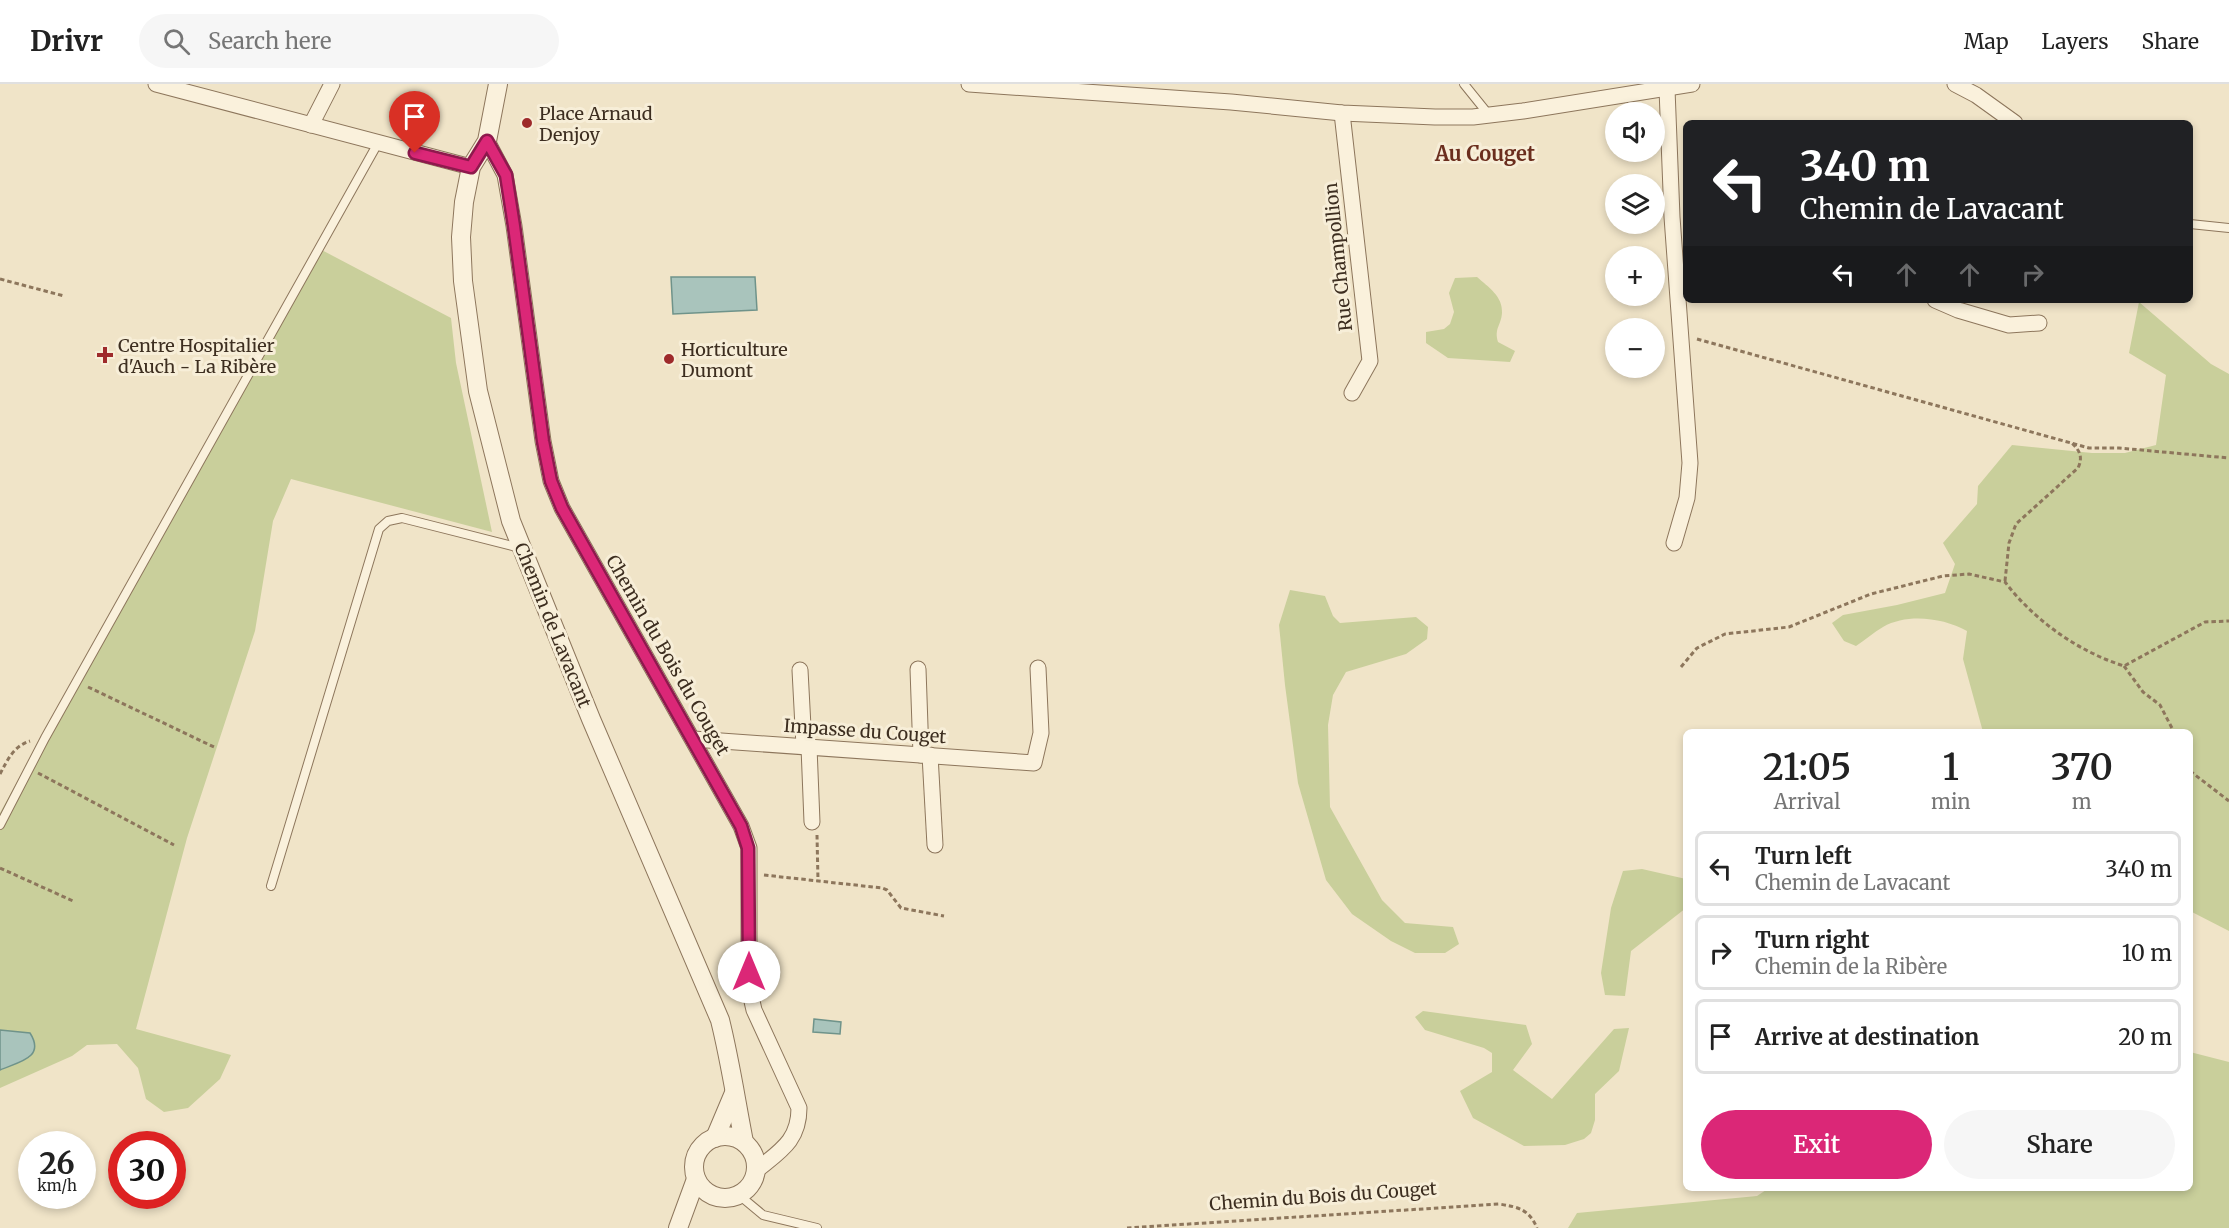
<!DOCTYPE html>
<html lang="en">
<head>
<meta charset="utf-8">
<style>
	body { margin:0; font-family:Merriweather,serif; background:#f6f6f6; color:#222; height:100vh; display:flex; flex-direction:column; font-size:22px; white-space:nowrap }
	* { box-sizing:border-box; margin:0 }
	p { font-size:20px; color:#767676 }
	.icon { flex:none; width:33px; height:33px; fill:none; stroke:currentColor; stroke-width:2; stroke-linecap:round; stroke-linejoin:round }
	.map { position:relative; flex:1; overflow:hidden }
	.details { position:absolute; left:1683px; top:645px; width:510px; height:462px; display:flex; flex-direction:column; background:#fff; border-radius:9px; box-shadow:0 3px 9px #0003 }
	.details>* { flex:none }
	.hud { position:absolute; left:1683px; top:36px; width:510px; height:183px; border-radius:9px; box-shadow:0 3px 9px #0003; background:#202124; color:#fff; overflow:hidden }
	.fabs { position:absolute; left:1605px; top:18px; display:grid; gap:12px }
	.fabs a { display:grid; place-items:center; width:60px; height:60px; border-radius:50%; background:#fff; box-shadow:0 3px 9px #0003; font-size:30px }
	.speed { position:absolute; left:18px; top:1047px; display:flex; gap:12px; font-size:30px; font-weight:700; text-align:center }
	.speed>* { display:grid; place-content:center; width:78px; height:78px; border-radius:50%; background:#fff; box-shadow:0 3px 9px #0003; line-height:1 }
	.speed small { font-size:15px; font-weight:400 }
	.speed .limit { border:9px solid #d22; background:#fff; color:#111 }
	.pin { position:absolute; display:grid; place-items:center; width:51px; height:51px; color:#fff; margin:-62px -26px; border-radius:50% 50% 50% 0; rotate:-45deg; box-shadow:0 0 6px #0007 }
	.pin .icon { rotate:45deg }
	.me { position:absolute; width:66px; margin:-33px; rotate:0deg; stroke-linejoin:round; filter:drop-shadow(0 0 4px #0008) }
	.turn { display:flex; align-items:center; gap:21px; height:126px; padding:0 18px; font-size:27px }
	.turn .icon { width:78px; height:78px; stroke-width:2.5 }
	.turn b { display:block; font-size:42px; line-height:51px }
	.lanes { display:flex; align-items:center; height:57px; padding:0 18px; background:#0003; justify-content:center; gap:30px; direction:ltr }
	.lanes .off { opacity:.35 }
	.eta { display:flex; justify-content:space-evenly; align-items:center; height:102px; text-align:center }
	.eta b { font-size:36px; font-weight:600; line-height:42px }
	.cta { display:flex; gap:12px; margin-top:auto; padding:12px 18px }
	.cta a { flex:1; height:69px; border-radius:36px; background:#db2777; color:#fff; font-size:24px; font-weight:600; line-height:69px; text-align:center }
	.cta a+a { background:#f6f6f6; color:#222 }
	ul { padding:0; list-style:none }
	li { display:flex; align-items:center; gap:18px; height:75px; margin:0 12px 9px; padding:0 6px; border:3px solid #e0e0e0; border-radius:9px }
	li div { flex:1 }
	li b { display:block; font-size:22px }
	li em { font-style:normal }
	header { display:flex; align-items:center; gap:36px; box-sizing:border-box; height:84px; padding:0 30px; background:#fff; border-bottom:2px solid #e0e0e0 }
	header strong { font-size:28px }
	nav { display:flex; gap:33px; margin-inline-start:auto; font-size:21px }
	.search { width:420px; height:54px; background:#f6f6f6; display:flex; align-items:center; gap:15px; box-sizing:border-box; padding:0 21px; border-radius:33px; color:#767676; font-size:22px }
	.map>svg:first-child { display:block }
	.green { fill:#c9cf9b }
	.water { fill:#a9c4bc; stroke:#6f938a; stroke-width:1.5 }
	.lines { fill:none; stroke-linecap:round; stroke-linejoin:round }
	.service-casing { stroke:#8d765c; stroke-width:10 }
	.minor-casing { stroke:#8d765c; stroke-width:17 }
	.tertiary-casing { stroke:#8d765c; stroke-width:20 }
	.path { stroke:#8d765c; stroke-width:3; stroke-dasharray:4.5 3; stroke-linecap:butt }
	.service { stroke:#faf1dc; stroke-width:8 }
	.minor { stroke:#faf1dc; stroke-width:15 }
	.tertiary { stroke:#faf1dc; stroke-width:18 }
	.route-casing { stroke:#8e194d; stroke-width:15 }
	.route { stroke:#db2777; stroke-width:10 }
	.poi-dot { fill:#9e2a2b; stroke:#f7eed8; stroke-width:2 }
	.labels { text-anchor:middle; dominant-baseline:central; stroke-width:6; stroke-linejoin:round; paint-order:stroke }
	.poi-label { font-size:18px; fill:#3d2e20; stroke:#f7eed8; text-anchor:start }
	.street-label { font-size:18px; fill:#3d2e20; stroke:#f7eed8 }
	.neighbourhood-label { font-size:20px; font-weight:bold; fill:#6b2e1e; stroke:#f7eed8 }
</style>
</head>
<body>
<header>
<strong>Drivr</strong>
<div class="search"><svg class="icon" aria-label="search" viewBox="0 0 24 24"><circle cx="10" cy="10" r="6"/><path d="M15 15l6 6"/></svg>Search here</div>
<nav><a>Map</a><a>Layers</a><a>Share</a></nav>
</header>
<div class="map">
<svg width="2229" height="1144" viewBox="0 0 2229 1144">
	<rect width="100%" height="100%" fill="#f0e4c8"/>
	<g class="green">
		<polygon points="316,163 451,234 456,279 492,448 291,395 273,437 255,547 187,754 136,945 231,971 220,995 188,1024 164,1028 146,1015 138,984 117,960 87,961 72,972 0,1004 0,986 30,973 30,949 0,946 0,729 102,543"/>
		<path d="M 1477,193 C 1488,203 1503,212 1502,229 C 1501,242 1494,244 1498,258 L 1515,267 L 1510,278 L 1448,274 L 1426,259 L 1426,248 L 1444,245 L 1450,240 L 1454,228 L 1449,209 L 1455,194 Z"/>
		<path d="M 2139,218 L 2211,280 L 2229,290 L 2229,847 L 2190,827 L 2190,648 L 1983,648 L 1963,575 L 1967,547 C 1943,534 1908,529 1883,543 C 1874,548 1865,556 1856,562 L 1844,557 L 1832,539 L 1843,531 L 1897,521 L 1945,509 L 1955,480 L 1943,459 L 1977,420 L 1978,402 L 2012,361 L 2092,369 L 2125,369 L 2156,361 L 2166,291 L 2129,269 Z"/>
		<polygon points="1290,506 1325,512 1333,532 1340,539 1416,533 1428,543 1427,555 1406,570 1346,588 1333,611 1328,641 1330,723 1382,816 1405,839 1453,843 1459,860 1445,869 1415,869 1391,857 1352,830 1326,796 1298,699 1285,601 1279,541"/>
		<polygon points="1642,785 1686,795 1686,824 1631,867 1625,912 1605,911 1601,889 1611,824 1623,787"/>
		<polygon points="1423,927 1526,941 1532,960 1513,986 1552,1015 1614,945 1629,944 1619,987 1595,1010 1595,1036 1591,1049 1584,1055 1565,1061 1524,1062 1473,1034 1460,1007 1492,988 1492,969 1484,964 1425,946 1415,933"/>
		<polygon points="2190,968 2229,978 2229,1144 1568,1144 1577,1129 1757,1112 1769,1104 2190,1104"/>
	</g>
	<g class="water">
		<polygon points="671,193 755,193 757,226 673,230"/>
		<polygon points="814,935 841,938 840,950 813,948"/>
		<path d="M 0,946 L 30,949 C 46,974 18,978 0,986 Z"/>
	</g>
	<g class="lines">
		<defs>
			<g id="service">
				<polyline points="1464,0 1489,31"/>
				<polyline points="2190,140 2229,144"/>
				<polyline points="0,741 45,654 378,59"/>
				<polyline points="271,802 379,445 388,437 402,434 520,464"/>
				<polyline points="739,1111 763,1131 817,1144"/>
			</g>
			<g id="minor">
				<polyline points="156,0 471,83"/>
				<polyline points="969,0 1231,18 1342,29 1435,33 1473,33 1523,27 1692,0"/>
				<polyline points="1955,0 1976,11 2015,39"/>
				<polyline points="1667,5 1672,133 1690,379 1687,414 1674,459"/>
				<polyline points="1342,29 1370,277 1352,309"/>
				<polyline points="311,41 332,0"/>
				<path d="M 487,57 L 505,91 L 514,142 L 543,357 L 551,397 L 562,424 L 741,742 L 749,764 L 749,904 L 754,926 L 799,1024 C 799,1057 780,1067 757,1086"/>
				<polyline points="1935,216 1958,226 2009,241 2039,239"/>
				<polyline points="918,585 921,671"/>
				<polyline points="800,586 804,662"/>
				<polyline points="693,655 1034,679 1041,649 1038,584"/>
				<polyline points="809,663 812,738"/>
				<polyline points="930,671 935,761"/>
			</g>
			<g id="tertiary">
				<path d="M 498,0 L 487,57 L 471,83 L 464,118 L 461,153 L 463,197 L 478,307 L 511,437 L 591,635 L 720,936 C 730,976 736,1017 744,1058"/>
				<circle cx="725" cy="1083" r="31"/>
				<polyline points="715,1054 734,1009"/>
				<polyline points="678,1144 696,1095"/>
			</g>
		</defs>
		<use href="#service" class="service-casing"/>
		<use href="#minor" class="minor-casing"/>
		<use href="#tertiary" class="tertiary-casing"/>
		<g class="path">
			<polyline points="0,195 64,212"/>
			<polyline points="1697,255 2089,364 2119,364 2229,374"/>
			<path d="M 2005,497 L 2009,459 L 2016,440 L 2078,384 C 2083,373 2080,367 2072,359"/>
			<polyline points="2124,582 2143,608 2160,621 2174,648"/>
			<path d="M 1681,583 L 1697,564 L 1725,550 L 1789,543 L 1871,510 L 1943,492 L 1969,490 L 2005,498 C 2034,536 2077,567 2124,582 L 2205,538 L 2229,537"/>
			<polyline points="88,603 214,663"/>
			<polyline points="2190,687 2229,717"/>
			<polyline points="38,689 174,761"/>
			<path d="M 0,690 C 8,675 14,662 30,657"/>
			<polyline points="817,751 818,797"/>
			<polyline points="0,784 73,817"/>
			<polyline points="764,791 882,804 887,806 901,824 944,832"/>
			<path d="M 1127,1144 L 1499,1120 C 1518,1123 1529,1125 1537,1144"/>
		</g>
		<use href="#service" class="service"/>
		<use href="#minor" class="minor"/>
		<use href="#tertiary" class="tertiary"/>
	</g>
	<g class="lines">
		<defs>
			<polyline id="route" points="415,69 471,83 487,57 506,91 514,142 543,357 551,397 562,424 741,742 748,764 749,888"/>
		</defs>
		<use href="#route" class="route-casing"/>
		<use href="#route" class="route"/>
	</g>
	<g class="poi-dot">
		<circle cx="527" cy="39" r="6"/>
		<path d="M102 262h6v6h6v6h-6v6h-6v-6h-6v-6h6z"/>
		<circle cx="669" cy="275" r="6"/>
	</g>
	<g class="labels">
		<g class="poi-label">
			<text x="539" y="29">Place Arnaud<tspan x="539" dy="21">Denjoy</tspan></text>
			<text x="118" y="261">Centre Hospitalier<tspan x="118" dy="21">d'Auch - La Ribère</tspan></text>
			<text x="681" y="265">Horticulture<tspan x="681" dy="21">Dumont</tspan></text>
		</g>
		<g class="street-label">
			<text transform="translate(1338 173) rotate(-96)">Rue Champollion</text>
			<text transform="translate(553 541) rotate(68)">Chemin de Lavacant</text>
			<text transform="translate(668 571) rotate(60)">Chemin du Bois du Couget</text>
			<text transform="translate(865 647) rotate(4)">Impasse du Couget</text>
			<text transform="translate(1323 1112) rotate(-4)">Chemin du Bois du Couget</text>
		</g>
		<g class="neighbourhood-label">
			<text x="1485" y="69">Au Couget</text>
		</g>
	</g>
</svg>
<div class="fabs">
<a><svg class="icon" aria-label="sound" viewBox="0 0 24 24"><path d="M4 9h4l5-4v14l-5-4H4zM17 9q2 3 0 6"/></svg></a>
<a><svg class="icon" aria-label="layers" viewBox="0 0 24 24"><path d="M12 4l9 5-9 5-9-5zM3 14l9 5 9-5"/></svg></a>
<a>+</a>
<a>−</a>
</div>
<div class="speed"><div>26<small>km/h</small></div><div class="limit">30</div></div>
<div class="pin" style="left:415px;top:69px;background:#d93025"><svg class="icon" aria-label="arrive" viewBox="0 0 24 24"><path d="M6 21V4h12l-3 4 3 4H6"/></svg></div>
<svg class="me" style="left:749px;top:888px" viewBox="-20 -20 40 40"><circle r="19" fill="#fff"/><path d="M0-13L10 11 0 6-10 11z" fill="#db2777"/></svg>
<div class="hud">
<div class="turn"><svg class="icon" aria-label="left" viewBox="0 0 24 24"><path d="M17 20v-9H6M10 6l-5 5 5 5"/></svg><div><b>340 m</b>Chemin de Lavacant</div></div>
<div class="lanes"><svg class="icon" aria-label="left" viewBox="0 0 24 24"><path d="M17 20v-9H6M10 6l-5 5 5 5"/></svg><svg class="icon off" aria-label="ahead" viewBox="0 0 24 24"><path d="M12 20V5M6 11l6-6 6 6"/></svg><svg class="icon off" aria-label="ahead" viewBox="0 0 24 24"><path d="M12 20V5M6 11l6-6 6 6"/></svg><svg class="icon off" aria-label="right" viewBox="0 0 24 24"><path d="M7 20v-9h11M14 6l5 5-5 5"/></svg></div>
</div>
<section class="details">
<div class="eta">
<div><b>21:05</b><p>Arrival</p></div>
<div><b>1</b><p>min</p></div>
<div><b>370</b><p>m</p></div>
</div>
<ul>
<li><svg class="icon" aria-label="left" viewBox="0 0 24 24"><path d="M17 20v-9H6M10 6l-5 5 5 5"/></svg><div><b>Turn left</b><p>Chemin de Lavacant</p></div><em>340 m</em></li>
<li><svg class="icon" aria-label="right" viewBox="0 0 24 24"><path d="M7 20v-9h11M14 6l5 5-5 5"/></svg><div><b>Turn right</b><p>Chemin de la Ribère</p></div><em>10 m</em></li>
<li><svg class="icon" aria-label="arrive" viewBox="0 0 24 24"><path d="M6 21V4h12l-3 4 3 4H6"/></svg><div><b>Arrive at destination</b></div><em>20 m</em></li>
</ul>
<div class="cta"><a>Exit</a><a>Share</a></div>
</section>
</div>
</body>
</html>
